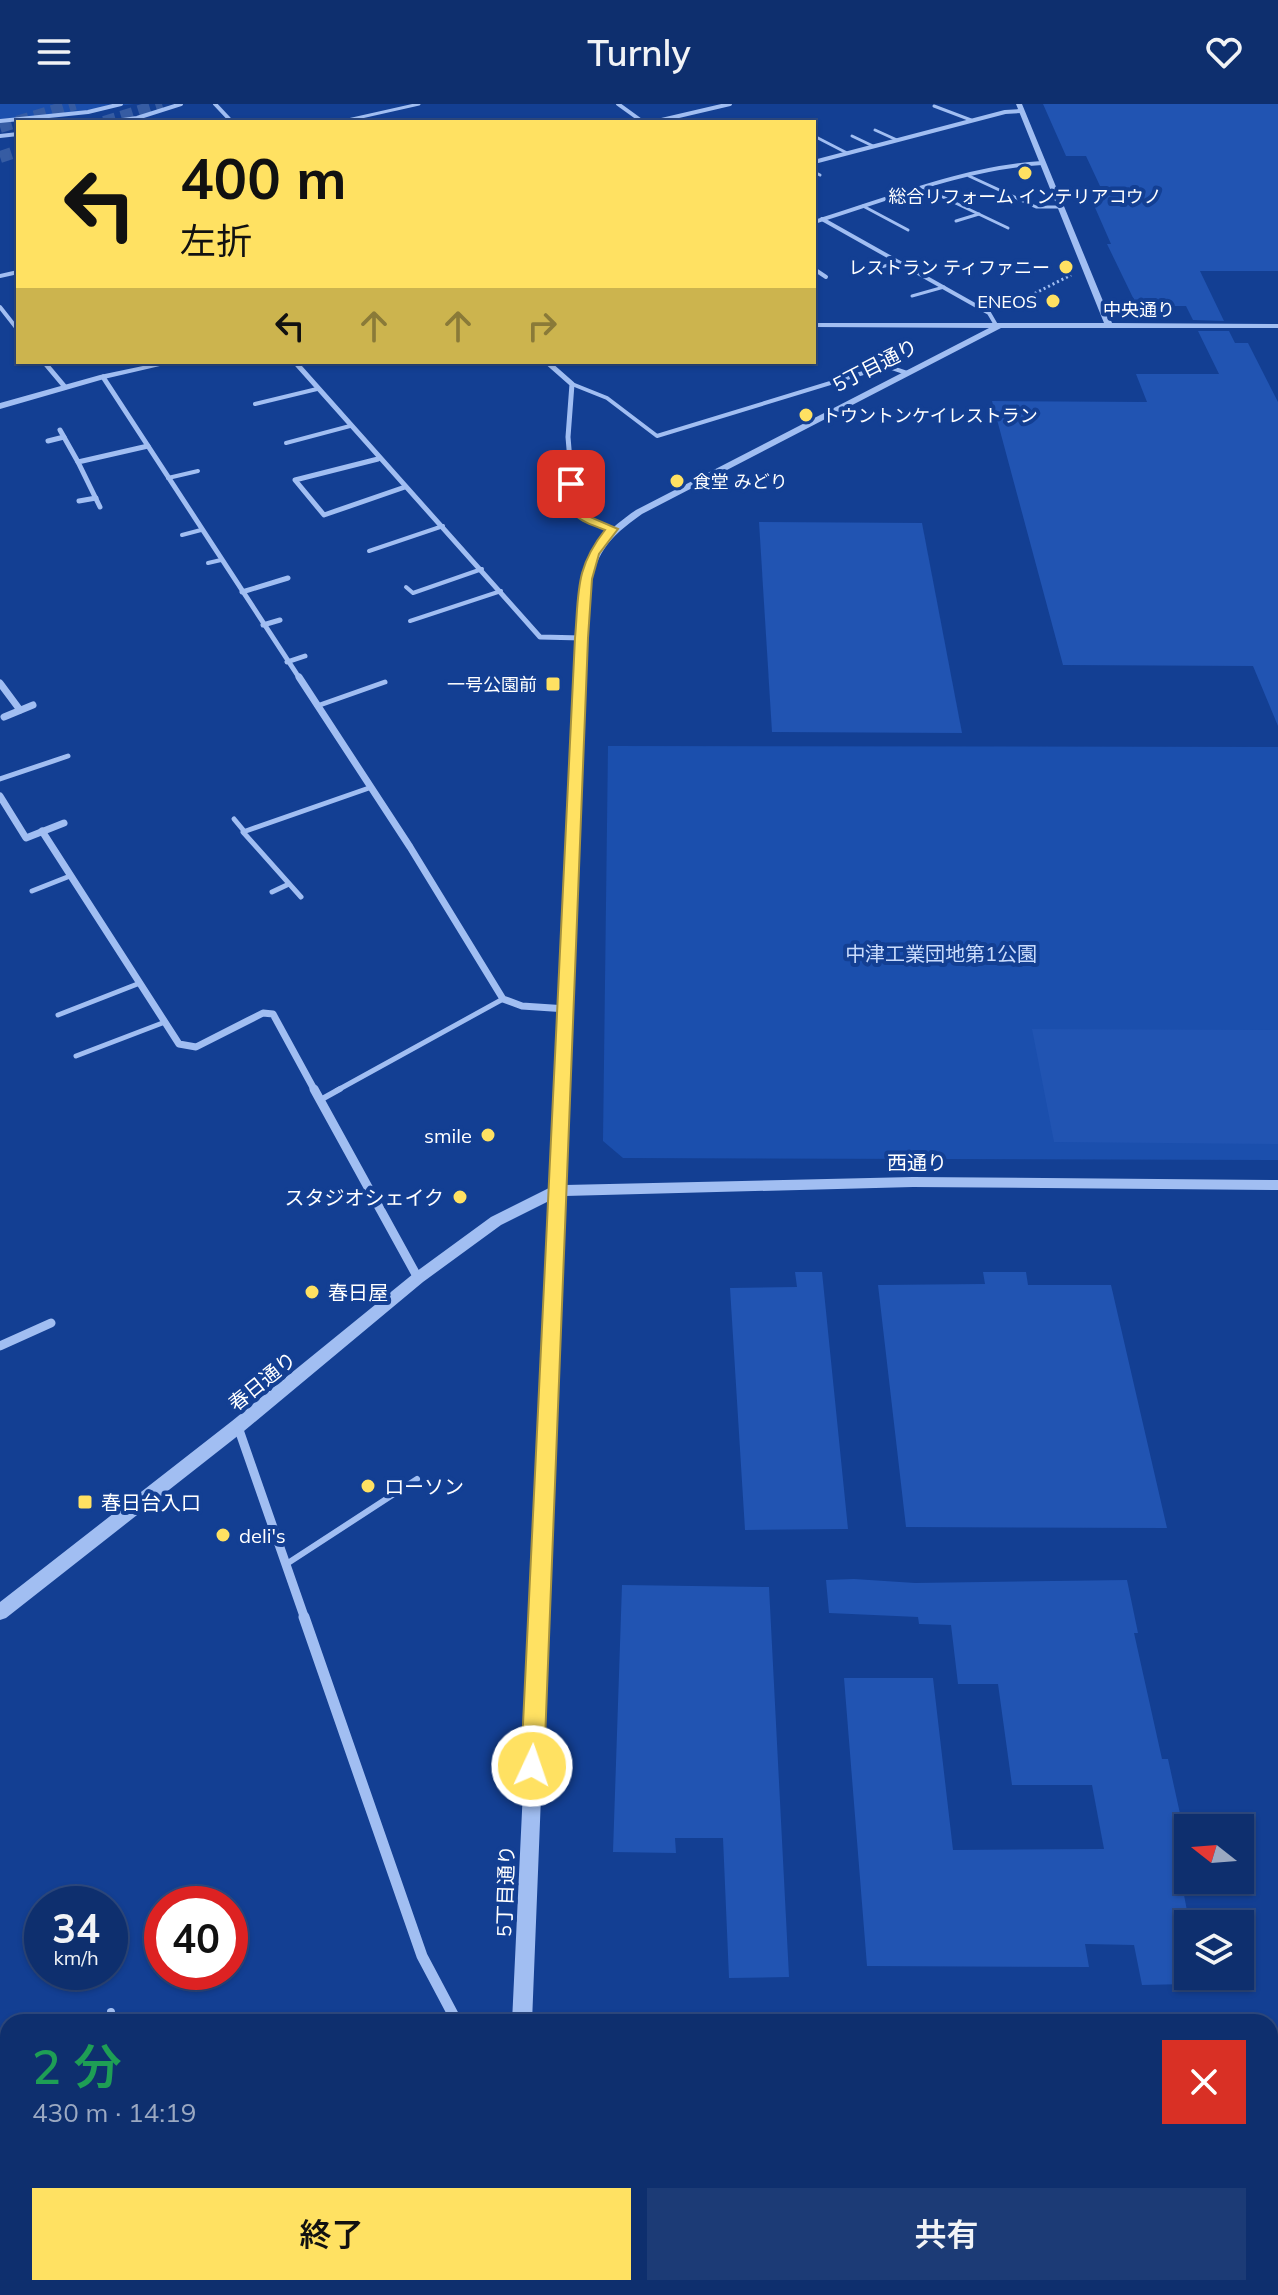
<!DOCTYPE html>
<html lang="ja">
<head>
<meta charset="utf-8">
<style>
	body { margin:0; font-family:Mulish,"Noto Sans JP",sans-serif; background:#1c3b76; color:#f1f3f6; height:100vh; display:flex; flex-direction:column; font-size:30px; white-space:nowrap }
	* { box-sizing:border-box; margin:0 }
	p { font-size:26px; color:#9ba9c2 }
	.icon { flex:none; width:44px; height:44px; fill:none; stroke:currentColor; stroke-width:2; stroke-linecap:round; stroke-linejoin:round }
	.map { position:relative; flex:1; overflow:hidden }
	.sheet { position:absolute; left:0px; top:1910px; width:1278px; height:282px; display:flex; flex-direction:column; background:#0e2f6e; border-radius:24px 24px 0 0; box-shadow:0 2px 6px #0004,0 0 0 2px #2e4a81 }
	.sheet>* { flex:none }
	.banner { position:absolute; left:16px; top:16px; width:800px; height:244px; border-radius:0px; box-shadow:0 2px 6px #0004,0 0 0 2px #2e4a81; background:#ffe162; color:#111; overflow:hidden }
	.needle { width:52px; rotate:287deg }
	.controls { position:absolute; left:1174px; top:1710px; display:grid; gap:16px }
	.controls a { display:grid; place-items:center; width:80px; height:80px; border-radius:0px; background:#0e2f6e; box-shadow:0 2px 6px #0004,0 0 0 2px #2e4a81; font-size:40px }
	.speed { position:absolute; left:24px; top:1782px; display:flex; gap:16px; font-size:40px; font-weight:700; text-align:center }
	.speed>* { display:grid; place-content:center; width:104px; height:104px; border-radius:50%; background:#0e2f6e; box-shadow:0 2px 6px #0004,0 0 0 2px #2e4a81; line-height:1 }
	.speed small { font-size:20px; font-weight:400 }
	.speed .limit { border:12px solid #d22; background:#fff; color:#111 }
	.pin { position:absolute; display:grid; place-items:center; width:68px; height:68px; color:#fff; margin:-34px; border-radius:16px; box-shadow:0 4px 12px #0006 }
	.me { position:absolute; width:88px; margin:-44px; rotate:3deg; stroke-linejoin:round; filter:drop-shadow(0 0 6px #0008) }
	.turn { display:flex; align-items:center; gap:28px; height:168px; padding:0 32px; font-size:36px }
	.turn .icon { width:104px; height:104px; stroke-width:2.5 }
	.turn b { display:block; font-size:56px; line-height:68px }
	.lanes { display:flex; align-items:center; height:76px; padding:0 32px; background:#0003; justify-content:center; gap:40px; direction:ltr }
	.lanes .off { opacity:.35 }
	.round { display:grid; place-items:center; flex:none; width:84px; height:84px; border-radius:0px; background:#1c3b76 }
	.head { display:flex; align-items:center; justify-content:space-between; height:136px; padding:0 32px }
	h1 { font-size:48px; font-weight:600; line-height:60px; color:#1e9e55 }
	.action { display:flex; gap:16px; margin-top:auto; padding:16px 32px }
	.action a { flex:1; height:92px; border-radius:0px; background:#ffe162; color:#111; font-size:32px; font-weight:600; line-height:92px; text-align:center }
	.action a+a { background:#1c3b76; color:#f1f3f6 }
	header { display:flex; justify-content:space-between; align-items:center; height:104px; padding:0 32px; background:#0e2f6e; font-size:36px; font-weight:600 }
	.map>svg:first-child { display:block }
	.green { fill:#1b4fad }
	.building { fill:#2154b2 }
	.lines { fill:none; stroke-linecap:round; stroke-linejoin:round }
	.motorway-tunnel { stroke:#365ca3; stroke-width:12; stroke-dasharray:12 6; stroke-linecap:butt }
	.path { stroke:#a1bef2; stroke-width:3; stroke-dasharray:2 3; stroke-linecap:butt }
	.service-far4 { stroke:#a1bef2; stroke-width:3 }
	.service-far3 { stroke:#a1bef2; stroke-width:4 }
	.service-far2 { stroke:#a1bef2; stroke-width:5 }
	.service-far1 { stroke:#a1bef2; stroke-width:6 }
	.service { stroke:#a1bef2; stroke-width:8 }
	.minor-far4 { stroke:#a1bef2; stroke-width:4 }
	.minor-far3 { stroke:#a1bef2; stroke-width:5 }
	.minor-far2 { stroke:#a1bef2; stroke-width:7 }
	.minor-far1 { stroke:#a1bef2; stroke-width:9 }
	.minor { stroke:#a1bef2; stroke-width:11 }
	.tertiary { fill:#a1bef2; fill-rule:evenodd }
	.route { fill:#ffe162; stroke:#a69240; stroke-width:2 }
	.poi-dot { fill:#ffe162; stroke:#133f93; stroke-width:3 }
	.labels { text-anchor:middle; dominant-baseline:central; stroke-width:8; stroke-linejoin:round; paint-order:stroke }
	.far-poi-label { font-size:18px; fill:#fff; stroke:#133f93; text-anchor:end }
	.far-street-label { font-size:18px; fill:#fff; stroke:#133f93 }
	.street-label { font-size:20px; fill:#fff; stroke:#133f93 }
	.park-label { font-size:20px; fill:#c9dbfc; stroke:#133f93 }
	.poi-label { font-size:20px; fill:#fff; stroke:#133f93; text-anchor:start }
</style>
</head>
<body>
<header><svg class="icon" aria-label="menu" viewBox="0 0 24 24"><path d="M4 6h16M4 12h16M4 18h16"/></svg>Turnly<svg class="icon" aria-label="heart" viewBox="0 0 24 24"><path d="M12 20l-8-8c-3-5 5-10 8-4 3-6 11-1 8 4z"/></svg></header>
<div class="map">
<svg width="1278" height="2191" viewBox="0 0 1278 2191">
	<rect width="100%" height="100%" fill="#133f93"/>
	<g class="green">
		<polygon points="0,0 134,0 0,17"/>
		<polygon points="608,642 1278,643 1278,1056 623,1054 603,1037"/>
	</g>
	<g class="building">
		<polygon points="1043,0 1278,0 1278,167 1200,167 1224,217 1193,216 1186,202 1137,202 1107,140 1111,140 1093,99 1100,82 1086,52 1066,52"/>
		<polygon points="1198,227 1229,227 1235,239 1248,239 1278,298 1278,622 1253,562 1063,561 992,297 1147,298 1136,270 1219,270"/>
		<polygon points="759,418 922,419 962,629 772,628"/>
		<polygon points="1032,925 1278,926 1278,1040 1054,1038"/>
		<polygon points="795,1168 822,1168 848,1425 745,1426 730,1184 797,1183"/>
		<polygon points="983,1168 1026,1168 1028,1181 1111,1181 1167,1424 906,1423 878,1181 985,1180"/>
		<polygon points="854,1475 915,1479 1127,1476 1138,1529 1134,1529 1162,1655 1168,1655 1188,1746 1188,1791 1184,1791 1188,1812 1188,1880 1142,1881 1134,1841 1085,1840 1089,1863 867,1862 844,1574 933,1574 953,1746 1104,1745 1092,1681 1012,1681 998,1580 958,1580 951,1521 919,1520 918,1513 829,1509 826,1476"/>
		<polygon points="622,1481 769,1483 789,1873 729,1874 723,1734 675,1734 676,1749 613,1748"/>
	</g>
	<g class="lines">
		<g class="motorway-tunnel">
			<polyline points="104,18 162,0"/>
			<polyline points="0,23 75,0"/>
			<polyline points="0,53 18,47"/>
		</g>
		<g class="path">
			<polyline points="194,18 208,15"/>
			<polyline points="1008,203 1071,171"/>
		</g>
		<g class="service-far4">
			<polyline points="934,2 971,16"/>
			<polyline points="339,18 419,0"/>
			<polyline points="875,26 897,36"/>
			<polyline points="814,32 847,49"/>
			<polyline points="852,32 873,42"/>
			<polyline points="814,68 820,71"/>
			<polyline points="969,72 1036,103 1060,103"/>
			<polyline points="924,84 1008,124"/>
			<polyline points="863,102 908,126"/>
			<polyline points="956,117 979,110"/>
			<polyline points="867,167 899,158"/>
			<polyline points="912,192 944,183"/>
		</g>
		<g class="service-far3">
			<polyline points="476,260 485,258"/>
			<polyline points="572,280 607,294 657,332 886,262 907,269"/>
			<polyline points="255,300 317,285"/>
			<polyline points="286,339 350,322"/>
			<polyline points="168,374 198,367"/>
			<polyline points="182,431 201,426"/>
			<polyline points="369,447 443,422"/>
			<polyline points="208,459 221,456"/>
			<polyline points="406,483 413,489 482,465"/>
			<polyline points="410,517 501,487"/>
		</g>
		<g class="service-far2">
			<polyline points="317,602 385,578"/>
			<polyline points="0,675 68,652"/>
			<polyline points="234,715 244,727"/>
			<polyline points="32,787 70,772"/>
			<polyline points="272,788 289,780"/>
			<polyline points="301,793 243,728 369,684"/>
			<polyline points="58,911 140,879"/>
			<polyline points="76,952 165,918"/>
			<polyline points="336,987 503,895"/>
		</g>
		<g class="service-far1">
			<polyline points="322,995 340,985"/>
			<polyline points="288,1459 417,1375"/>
		</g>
		<g class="service">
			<polyline points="111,1908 112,1918"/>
			<polyline points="146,2184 147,2191"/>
		</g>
		<g class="minor-far4">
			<polyline points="215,0 232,18"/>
			<polyline points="618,0 643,18"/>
			<polyline points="0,17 88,8 121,0"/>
			<polyline points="109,18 137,14 181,0"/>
			<polyline points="653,18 730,0"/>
			<polyline points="0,32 18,30"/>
			<polyline points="814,58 1005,8 1021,7"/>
			<polyline points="822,115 989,209 996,221"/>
			<path d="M 814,118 C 889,95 963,64 1042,59"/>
			<polyline points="814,165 826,173"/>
			<polyline points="0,172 18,168"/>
			<polyline points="0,203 18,226"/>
		</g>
		<g class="minor-far3">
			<polyline points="44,258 65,283"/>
			<polyline points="295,258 540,533 582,534"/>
			<polyline points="547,258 572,280 568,333 574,404 586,415 612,425"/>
			<polyline points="103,273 300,575"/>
			<polyline points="60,326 78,358"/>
			<polyline points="48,337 64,333"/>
			<polyline points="378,355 295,376 324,411 405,383"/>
			<polyline points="79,397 96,394"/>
			<polyline points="100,403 78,358 148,342"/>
			<polyline points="242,488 288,474"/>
			<polyline points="263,521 280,516"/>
			<polyline points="287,558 305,552"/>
		</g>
		<g class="minor-far2">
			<polyline points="299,573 410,743 503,895 522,902 567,905"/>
			<polyline points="0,579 20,606"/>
			<polyline points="4,613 33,601"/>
			<polyline points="0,692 26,734 64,719"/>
			<polyline points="42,727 179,940 196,943 263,909 273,910 315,987"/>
		</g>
		<g class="minor-far1">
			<polyline points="314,985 418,1174"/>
			<polyline points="0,1242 51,1219"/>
			<polyline points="238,1323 305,1515"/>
		</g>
		<g class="minor">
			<polyline points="304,1513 422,1852 457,1918"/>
			<polyline points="1040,2191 1041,2184"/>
		</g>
		<g class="tertiary">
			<path d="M 1016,0 L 1022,0 L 1112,219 L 1278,220 L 1278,224 L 1001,224 L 642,410 C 608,434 594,450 589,493 L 565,1081 L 913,1073 L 1278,1076 L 1278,1086 L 913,1083 L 565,1092 L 532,1918 L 512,1918 L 551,1096 L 501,1121 L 423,1178 L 244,1327 L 6,1514 L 0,1516 L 0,1498 L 232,1317 L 413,1170 L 491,1113 L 551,1083 L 577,534 C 581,470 579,445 636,406 L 989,224 L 814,223 L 814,219 L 1104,219 Z"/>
			<polygon points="162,258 177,258 104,275 0,305 0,299 100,271"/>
			<rect x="496" y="2184" width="22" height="7"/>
			<polygon points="1085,2184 1130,2184 1133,2191 1088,2191"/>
		</g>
	</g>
	<path class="route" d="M 571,376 L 576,380 L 579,403 L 590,413 L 618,425 L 599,450 L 592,475 L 588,534 L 544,1662 L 540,1670 L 532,1674 L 524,1670 L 521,1662 L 575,534 C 579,488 575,464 605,426 C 575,415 569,412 565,380 Z"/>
	<g class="poi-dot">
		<circle cx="1025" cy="69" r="8"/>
		<circle cx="1066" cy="163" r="8"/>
		<circle cx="1053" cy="197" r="8"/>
		<circle cx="806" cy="311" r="8"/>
		<circle cx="677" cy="377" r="8"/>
		<rect x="545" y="572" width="16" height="16" rx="4"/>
		<circle cx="488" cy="1031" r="8"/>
		<circle cx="460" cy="1093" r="8"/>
		<circle cx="312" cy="1188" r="8"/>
		<circle cx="368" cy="1382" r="8"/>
		<rect x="77" y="1390" width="16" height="16" rx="4"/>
		<circle cx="223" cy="1431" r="8"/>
	</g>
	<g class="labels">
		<g class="far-poi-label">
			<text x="1025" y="92" text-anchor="middle">総合リフォーム インテリアコウノ</text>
			<text x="1050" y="163">レストラン ティファニー</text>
			<text x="1037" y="197">ENEOS</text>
			<text x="822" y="311" text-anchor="start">トウントンケイレストラン</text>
			<text x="693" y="377" text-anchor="start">食堂 みどり</text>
			<text x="537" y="580">一号公園前</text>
		</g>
		<g class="far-street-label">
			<text x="1139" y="205">中央通り</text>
		</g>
		<g class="street-label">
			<text transform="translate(875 261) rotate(-27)">5丁目通り</text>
			<text x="917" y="1058">西通り</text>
			<text transform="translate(262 1277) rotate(-39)">春日通り</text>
			<text transform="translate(505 1787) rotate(-88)">5丁目通り</text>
		</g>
		<g class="park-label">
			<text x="941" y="849">中津工業団地第1公園</text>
		</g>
		<g class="poi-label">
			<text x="472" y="1031" text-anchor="end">smile</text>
			<text x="444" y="1093" text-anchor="end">スタジオシェイク</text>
			<text x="328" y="1188">春日屋</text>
			<text x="384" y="1382">ローソン</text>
			<text x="101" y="1398">春日台入口</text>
			<text x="239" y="1431">deli's</text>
		</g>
	</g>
</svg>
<div class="controls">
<a><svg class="needle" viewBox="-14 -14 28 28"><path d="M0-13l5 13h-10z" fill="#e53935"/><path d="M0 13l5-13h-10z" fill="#9ba9c2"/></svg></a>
<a><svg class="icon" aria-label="layers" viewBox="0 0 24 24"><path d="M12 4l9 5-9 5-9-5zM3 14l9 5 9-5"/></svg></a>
</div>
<div class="speed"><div>34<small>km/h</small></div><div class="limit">40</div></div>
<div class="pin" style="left:571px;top:380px;background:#d93025"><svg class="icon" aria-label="arrive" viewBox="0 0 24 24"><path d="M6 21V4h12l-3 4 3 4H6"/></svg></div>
<svg class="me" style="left:532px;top:1662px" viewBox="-20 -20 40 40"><circle r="17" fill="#ffe162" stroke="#fff" stroke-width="3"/><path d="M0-11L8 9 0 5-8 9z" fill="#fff"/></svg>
<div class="banner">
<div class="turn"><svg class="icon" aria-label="left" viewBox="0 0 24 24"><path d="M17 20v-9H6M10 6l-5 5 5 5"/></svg><div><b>400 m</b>左折</div></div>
<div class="lanes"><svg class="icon" aria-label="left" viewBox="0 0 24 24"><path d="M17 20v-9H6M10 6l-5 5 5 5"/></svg><svg class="icon off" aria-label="ahead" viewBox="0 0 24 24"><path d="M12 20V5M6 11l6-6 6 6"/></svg><svg class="icon off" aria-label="ahead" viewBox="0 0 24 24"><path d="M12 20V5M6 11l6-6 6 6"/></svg><svg class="icon off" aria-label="right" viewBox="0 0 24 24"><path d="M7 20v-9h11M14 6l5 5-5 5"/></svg></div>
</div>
<section class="sheet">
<div class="head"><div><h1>2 分</h1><p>430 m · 14:19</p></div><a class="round" style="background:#d93025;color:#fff"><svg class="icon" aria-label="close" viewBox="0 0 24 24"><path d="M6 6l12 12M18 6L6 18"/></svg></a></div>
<div class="action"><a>終了</a><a>共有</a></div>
</section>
</div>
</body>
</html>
